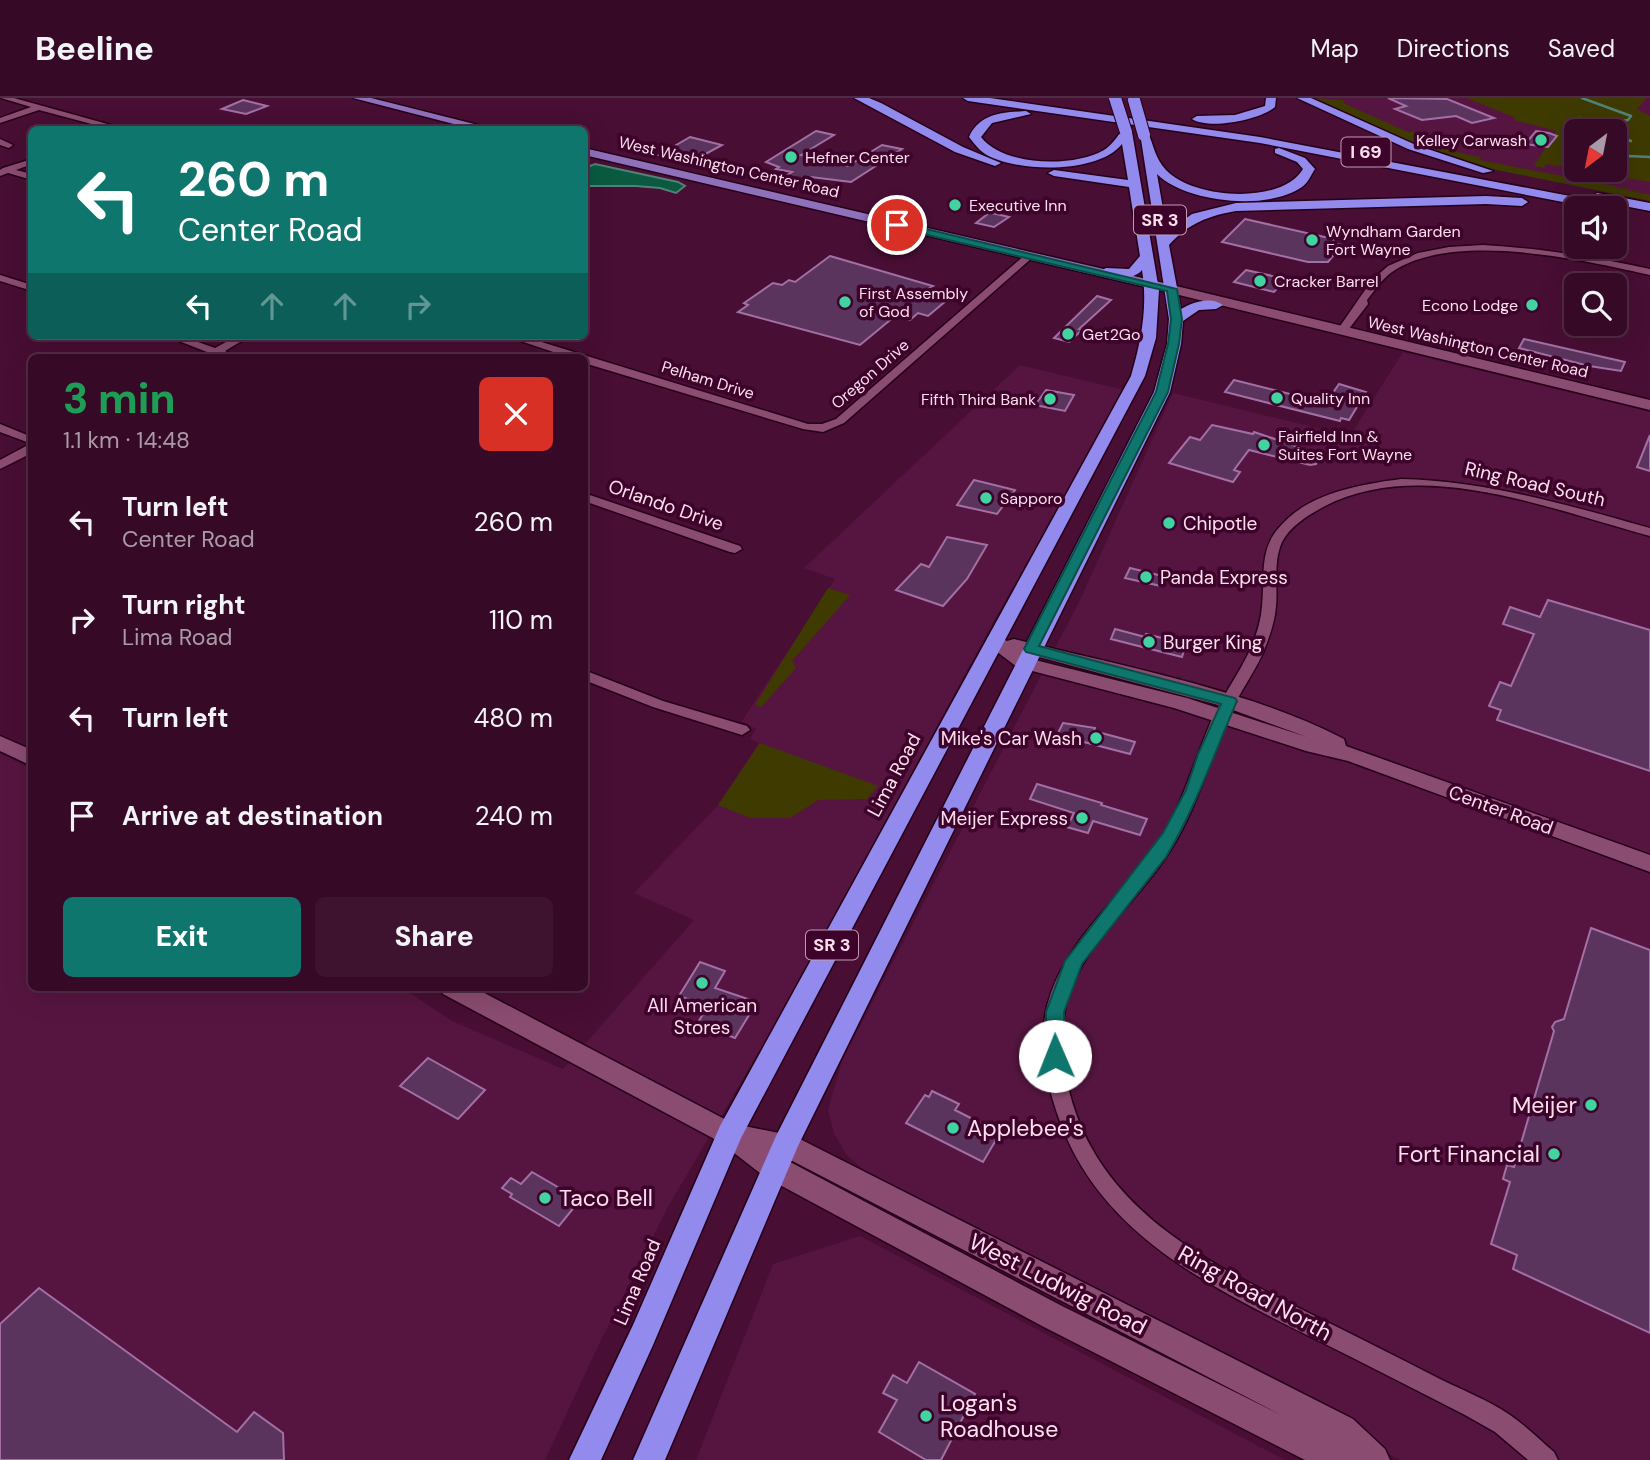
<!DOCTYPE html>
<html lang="en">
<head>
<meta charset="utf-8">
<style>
	body { margin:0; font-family:"DM Sans",sans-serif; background:#3d132f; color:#f1f3f6; height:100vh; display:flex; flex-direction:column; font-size:26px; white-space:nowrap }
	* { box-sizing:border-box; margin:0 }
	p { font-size:23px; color:#aa9aa7 }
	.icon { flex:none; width:38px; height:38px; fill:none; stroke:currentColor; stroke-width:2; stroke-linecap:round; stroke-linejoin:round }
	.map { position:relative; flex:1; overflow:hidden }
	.side { position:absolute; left:28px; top:256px; width:560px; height:637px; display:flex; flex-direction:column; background:#360a27; border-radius:10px; box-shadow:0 7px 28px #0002,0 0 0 2px #502b44 }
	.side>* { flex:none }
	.guide { position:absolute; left:28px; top:28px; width:560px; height:214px; border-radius:10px; box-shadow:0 7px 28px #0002,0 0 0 2px #502b44; background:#0f766e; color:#fff; overflow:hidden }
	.needle { width:46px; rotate:212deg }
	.controls { position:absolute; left:1564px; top:21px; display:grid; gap:14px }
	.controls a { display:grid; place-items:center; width:63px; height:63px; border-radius:10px; background:#360a27; box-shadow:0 7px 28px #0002,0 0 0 2px #502b44; font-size:35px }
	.pin { position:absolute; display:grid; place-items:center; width:60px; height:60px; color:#fff; margin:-30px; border:4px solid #fff; border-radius:50%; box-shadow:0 2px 7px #0007 }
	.me { position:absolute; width:77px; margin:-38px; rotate:359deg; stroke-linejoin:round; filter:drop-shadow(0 0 5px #0008) }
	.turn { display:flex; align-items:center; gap:24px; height:147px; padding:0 35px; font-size:32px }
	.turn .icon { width:91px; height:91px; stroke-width:2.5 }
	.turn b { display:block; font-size:49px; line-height:60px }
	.lanes { display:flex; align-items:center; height:66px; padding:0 35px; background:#0003; justify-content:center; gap:35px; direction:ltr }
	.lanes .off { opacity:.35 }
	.round { display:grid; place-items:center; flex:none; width:74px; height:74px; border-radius:10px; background:#3d132f }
	.head { display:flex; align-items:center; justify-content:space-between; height:119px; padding:0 35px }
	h1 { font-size:42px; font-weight:800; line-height:52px; color:#1e9e55 }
	.primary-button { display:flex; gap:14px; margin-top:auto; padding:14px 35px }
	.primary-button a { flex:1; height:80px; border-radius:10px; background:#0f766e; color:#fff; font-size:28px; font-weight:800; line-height:80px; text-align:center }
	.primary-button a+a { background:#3d132f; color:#f1f3f6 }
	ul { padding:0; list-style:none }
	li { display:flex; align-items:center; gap:21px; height:98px; padding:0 35px }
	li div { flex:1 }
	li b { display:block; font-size:26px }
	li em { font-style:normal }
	header { display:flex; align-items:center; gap:42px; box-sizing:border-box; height:98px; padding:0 35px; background:#360a27; border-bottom:2px solid #502b44 }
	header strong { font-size:33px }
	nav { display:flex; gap:38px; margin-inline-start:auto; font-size:24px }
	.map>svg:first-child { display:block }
	.built { fill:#561540; fill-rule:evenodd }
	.green { fill:#3e3a00; fill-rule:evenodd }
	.water { fill:#095a41; stroke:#528275; stroke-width:2 }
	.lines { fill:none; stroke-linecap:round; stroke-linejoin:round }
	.stream { stroke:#528275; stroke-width:2.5 }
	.building { fill:#5b345d; stroke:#a370a5; stroke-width:2 }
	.street-casing { stroke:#270019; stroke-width:3 }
	.secondary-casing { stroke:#270019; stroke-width:3 }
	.primary-casing { stroke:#270019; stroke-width:3 }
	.highway-casing { stroke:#270019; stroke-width:3 }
	.street { fill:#8b4c71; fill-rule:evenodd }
	.secondary { fill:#8b4c71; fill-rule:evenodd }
	.primary { fill:#8f71bb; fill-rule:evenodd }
	.highway { fill:#928aed; fill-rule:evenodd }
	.highway-bridge-casing { stroke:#270019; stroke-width:14; stroke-linecap:butt }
	.highway-bridge { stroke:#928aed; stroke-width:12 }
	.route { fill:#0f766e; stroke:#0a4d48; stroke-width:2 }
	.poi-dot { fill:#41d4a1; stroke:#3d032a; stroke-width:2.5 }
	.labels { text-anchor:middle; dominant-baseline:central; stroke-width:7; stroke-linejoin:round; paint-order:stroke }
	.far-poi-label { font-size:16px; fill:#fcdeed; stroke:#3d032a; text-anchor:start }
	.far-street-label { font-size:16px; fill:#fcdeed; stroke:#3d032a }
	.shield { fill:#3d032a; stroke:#c39cb2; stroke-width:2 }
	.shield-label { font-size:18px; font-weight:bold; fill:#fcdeed }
	.street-label { font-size:19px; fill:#fcdeed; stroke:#3d032a }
	.poi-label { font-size:19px; fill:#fcdeed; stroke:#3d032a; text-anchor:start }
	.near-poi-label { font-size:23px; fill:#fcdeed; stroke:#3d032a; text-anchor:start }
	.near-street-label { font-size:23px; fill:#fcdeed; stroke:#3d032a }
</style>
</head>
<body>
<header>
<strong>Beeline</strong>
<nav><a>Map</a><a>Directions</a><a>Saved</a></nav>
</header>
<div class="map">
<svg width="1650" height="1362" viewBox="0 0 1650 1362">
	<rect width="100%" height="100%" fill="#480e34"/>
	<g class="built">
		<path d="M 1318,0 L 1650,0 L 1650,98 L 1492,69 ZM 1577,33 L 1615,33 L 1615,72 L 1577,72 Z"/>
		<polygon points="1403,254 1650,314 1650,1362 1400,1362 862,1071 846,1056 834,1035 828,1012 842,963 1080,502 1173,295 1350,338"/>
		<polygon points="1020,267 1124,292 992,526 794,893 668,1109 600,1244 545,1362 0,1362 0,655 31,671 32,889 401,889 452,923 563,971 694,822 634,795 718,707 759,645 750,641 756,631 742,623 835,481 804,470"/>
		<polygon points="860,1138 1285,1362 696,1362 773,1166"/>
	</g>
	<g class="green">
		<path d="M 1312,0 L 1342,2 L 1346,4 L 1343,5 L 1408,34 L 1415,34 L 1414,37 C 1435,47 1458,56 1481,59 L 1479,62 L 1650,95 L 1610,89 L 1650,97 L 1650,103 L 1472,67 L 1418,49 Z"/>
		<path d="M 1467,0 L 1646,0 L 1637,11 L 1650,18 L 1650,84 L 1547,66 L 1544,70 L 1534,68 L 1556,33 L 1514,22 L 1516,20 ZM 1577,33 L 1615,33 L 1615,72 L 1577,72 Z"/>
		<polygon points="828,490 850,497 792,563 796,570 761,609 755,607"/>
		<polygon points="760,645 878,688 867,701 818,702 790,720 750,720 718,707"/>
	</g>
	<polygon class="water" points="595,66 678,84 685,88 676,95 660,90 636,88 585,88 585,70"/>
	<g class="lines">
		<g class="stream">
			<polyline points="1582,0 1631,18 1628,22 1621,23 1578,20 1602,33"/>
			<polyline points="1615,37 1631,43"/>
			<polyline points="1615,64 1628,58 1650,59"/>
		</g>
	</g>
	<g class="building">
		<polygon points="1388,0 1447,1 1494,20 1472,25 1456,18 1422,22 1395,11 1406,8"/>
		<polygon points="243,2 267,8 246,16 222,11"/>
		<polygon points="816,33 834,37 801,57 848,68 882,47 902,51 851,84 811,79 804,84 784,79 792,74 776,71 779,69 766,64"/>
		<polygon points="1536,33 1549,35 1557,38 1548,49 1525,46"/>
		<polygon points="690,39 722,47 691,64 659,57"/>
		<polygon points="989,115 992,115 1009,119 994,129 976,125"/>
		<polygon points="1245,121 1329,140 1334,142 1332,145 1342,147 1328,164 1308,164 1222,144"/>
		<polygon points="830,158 933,188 928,191 943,195 936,200 947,202 928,218 918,215 910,222 895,218 860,247 738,214 748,207 744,205 773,185 782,187 789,182 795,184"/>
		<polygon points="1246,172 1286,181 1274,194 1234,184"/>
		<polygon points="1097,198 1111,202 1079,231 1082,232 1069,244 1054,240"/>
		<polygon points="1524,241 1625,264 1621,273 1589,268 1519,250"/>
		<polygon points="1234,282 1326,305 1339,286 1366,294 1349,322 1341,320 1340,323 1225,294"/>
		<polygon points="1046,292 1074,297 1065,313 1035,307"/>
		<polygon points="1212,327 1253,336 1254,334 1322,357 1316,366 1310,367 1249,352 1234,372 1240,374 1233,384 1169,365 1190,339 1200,342"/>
		<polygon points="1650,337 1650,373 1637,369"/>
		<polygon points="974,382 1015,392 997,416 957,407"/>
		<polygon points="947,439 987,447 967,481 943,508 896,492 921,466 929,469"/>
		<polygon points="1130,470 1166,479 1161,488 1125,480"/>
		<polygon points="1548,502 1650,532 1650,673 1497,622 1501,612 1489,608 1500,584 1511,588 1534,536 1503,526 1510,509 1540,519"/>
		<polygon points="1115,531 1145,539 1146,536 1186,546 1182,559 1111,541"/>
		<polygon points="1063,625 1095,630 1094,633 1135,644 1130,656 1057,637"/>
		<polygon points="1037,686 1102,705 1101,707 1147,721 1140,737 1093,723 1088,735 1067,729 1074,715 1030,701"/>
		<polygon points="1591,830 1650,852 1650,1235 1513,1171 1517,1157 1491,1146 1510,1084 1503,1081 1507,1067 1514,1069 1554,933 1552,929 1555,924 1564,921"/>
		<polygon points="700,864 725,873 715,890 757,904 735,940 697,926 708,908 679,898"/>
		<polygon points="428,960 485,992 458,1021 400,988"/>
		<polygon points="932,993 959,1006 955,1012 1000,1035 983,1064 906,1025 925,997 929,999"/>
		<polygon points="532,1074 580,1102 559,1128 510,1099 512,1096 502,1090 511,1080 521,1086"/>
		<polygon points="39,1190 237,1334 254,1314 283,1335 284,1362 0,1362 0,1226"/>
		<polygon points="919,1264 975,1296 941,1362 926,1362 879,1334 897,1302 883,1295 893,1277 907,1285"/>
	</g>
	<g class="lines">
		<defs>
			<g id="street">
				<polygon points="1,0 14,0 129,32 114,32 39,12 0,25 0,20 31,9"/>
				<polygon points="0,41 13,47 9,50 0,47"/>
				<polygon points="32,61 32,66 16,72 32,76 32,82 8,75 0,78 0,72 3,70"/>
				<path d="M 1483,147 C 1540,150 1594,159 1650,171 L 1650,177 C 1582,162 1453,132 1392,174 C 1382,181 1375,192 1367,202 L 1368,206 L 1345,236 L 1336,234 L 1372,182 L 1388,168 L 1418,155 L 1449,149 Z"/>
				<polygon points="1025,157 1033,159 844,325 823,334 803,331 584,265 584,259 568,259 506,238 522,238 808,326 822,326 836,321"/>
				<polygon points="0,177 32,187 32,193 0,183"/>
				<polygon points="166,238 181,238 215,250 237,238 250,238 225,253 236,259 206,259 207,254"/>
				<polygon points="0,326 32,339 32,346 0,334"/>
				<polygon points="28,347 32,347 32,355 0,371 0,362"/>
				<path d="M 1401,381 C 1488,383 1567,407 1650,430 L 1650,438 C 1552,412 1423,358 1325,408 C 1310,416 1290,428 1282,444 C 1273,464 1278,487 1276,508 C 1275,524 1269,540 1263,555 C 1253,577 1238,597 1228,619 C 1209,664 1196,712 1170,753 C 1137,806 1081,845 1066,907 C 1055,952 1069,1009 1091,1049 C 1137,1133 1233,1177 1315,1218 C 1356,1238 1397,1259 1438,1280 C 1462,1292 1488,1302 1510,1317 C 1526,1328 1540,1342 1554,1354 L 1558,1362 L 1528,1362 L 1495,1334 L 1465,1317 C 1414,1291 1364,1265 1313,1240 C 1217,1192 1109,1141 1065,1036 C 1049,998 1037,950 1047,908 C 1064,842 1121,801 1157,747 C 1182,709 1194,663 1212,621 C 1223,597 1239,576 1250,552 C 1256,538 1261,523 1262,508 C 1265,482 1259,454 1277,432 C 1306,395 1358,387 1401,381 Z"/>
				<polygon points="584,395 740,448 742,451 735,455 730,454 584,403"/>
				<polygon points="584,572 663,603 747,628 750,632 742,637 653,609 584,582"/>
			</g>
			<g id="secondary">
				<polygon points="1172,187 1650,302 1650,312 1167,194 1167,188"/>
				<path d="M 995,537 L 1007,543 L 1014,541 C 1121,568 1247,591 1344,641 L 1346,648 L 1650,757 L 1650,774 L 1348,663 L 1306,653 L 1174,610 L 1017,569 L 988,547 L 986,543 L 988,539 ZM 1024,555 L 1222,608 L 1307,639 L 1187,600 L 1031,561 Z"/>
				<polygon points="0,638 32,652 32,668 0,653"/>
				<path d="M 440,889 L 473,889 L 734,1026 L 794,1038 L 1353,1321 L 1385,1351 L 1390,1362 L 1305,1362 L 1042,1228 L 765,1079 L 720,1044 L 443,896 ZM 775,1056 L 781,1057 L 1281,1317 L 1062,1208 Z"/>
			</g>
			<g id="primary">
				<polygon points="353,0 371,0 498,32 477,32"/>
				<polygon points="584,50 1172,187 1179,191 1172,195 584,57"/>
			</g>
			<g id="highway">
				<polygon points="854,0 869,0 881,5 963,49 1001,65 995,68 955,54"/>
				<polygon points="963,0 990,0 1260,39 1612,106 1618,110 1615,113 1615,110 1594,110 1260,45 968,3"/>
				<path d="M 1266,0 L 1276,0 L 1275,9 C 1260,22 1209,32 1192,21 L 1197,18 L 1235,17 L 1265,8 Z"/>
				<polygon points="1297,0 1311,0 1416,47 1493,73 1483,75 1408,51"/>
				<path d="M 1010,14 L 1026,13 L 1031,16 L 992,25 L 981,39 C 1003,68 1073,70 1104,52 C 1111,48 1118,38 1122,32 L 1132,34 L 1159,192 L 1156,240 L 1145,278 L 741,1040 L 653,1247 L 601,1362 L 569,1362 L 633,1227 L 720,1028 L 1131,278 C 1141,243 1148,209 1142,172 C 1134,183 1109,181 1099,174 L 1106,170 L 1129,171 L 1140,158 L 1129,89 L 1054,78 L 1048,75 L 1054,72 L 1128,82 L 1122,46 C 1099,75 1025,74 993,60 C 982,56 976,48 969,39 C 977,21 992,16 1010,14 Z"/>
				<path d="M 1140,35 L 1148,35 C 1154,48 1155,60 1166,72 C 1193,101 1282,107 1303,71 L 1297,64 L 1275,55 L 1275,51 L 1279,50 L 1305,60 L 1315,71 C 1311,77 1308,85 1302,89 C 1268,113 1186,105 1157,76 L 1167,134 L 1192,116 L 1236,105 L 1486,98 L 1522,100 L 1528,104 L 1522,108 L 1486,106 L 1236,113 C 1208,118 1189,125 1169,147 L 1181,211 C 1193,204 1211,198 1223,207 L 1216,211 L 1199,212 L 1183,223 L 1181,246 L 1170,294 L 798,1048 L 665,1362 L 633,1362 L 776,1038 L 1154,294 L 1167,246 L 1169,221 Z"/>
				<polygon points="1597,95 1650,105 1650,113 1593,102 1591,99"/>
			</g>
		</defs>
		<use href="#street" class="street-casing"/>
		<use href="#secondary" class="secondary-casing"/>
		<use href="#primary" class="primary-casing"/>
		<use href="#highway" class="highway-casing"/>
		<use href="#street" class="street"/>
		<use href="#secondary" class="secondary"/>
		<use href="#primary" class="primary"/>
		<use href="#highway" class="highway"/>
		<defs>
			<g id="highway-bridge">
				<polyline points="1115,0 1126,34"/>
				<polyline points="1134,2 1144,37"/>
			</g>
		</defs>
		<use href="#highway-bridge" class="highway-bridge-casing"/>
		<use href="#highway-bridge" class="highway-bridge"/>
	</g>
	<path class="route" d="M 897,124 L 1177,191 L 1182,221 L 1179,246 L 1168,294 L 1039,548 L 1235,600 L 1237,603 C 1214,656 1196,709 1166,759 L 1082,866 L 1064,914 L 1065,958 L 1062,964 L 1055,966 L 1049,964 L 1046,958 L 1046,914 L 1065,863 L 1163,735 L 1186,692 L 1198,656 L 1221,606 L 1026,554 L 1024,551 L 1156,294 L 1168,246 L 1171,221 L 1167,193 L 893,129 L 892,127 Z"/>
	<g class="poi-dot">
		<circle cx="1541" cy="42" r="7"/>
		<circle cx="791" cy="59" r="7"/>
		<circle cx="955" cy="107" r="7"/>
		<circle cx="1312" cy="142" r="7"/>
		<circle cx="1260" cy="183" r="7"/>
		<circle cx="845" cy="204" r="7"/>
		<circle cx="1532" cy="207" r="7"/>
		<circle cx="1068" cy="236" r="7"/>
		<circle cx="1277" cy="300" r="7"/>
		<circle cx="1050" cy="301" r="7"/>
		<circle cx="1264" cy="347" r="7"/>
		<circle cx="986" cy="400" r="7"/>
		<circle cx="1169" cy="425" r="7"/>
		<circle cx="1146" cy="479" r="7"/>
		<circle cx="1149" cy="544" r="7"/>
		<circle cx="1096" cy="640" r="7"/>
		<circle cx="1082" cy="720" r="7"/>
		<circle cx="702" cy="885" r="7"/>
		<circle cx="1591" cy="1007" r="7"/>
		<circle cx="953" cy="1030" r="7"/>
		<circle cx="1554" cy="1056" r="7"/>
		<circle cx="545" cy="1100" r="7"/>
		<circle cx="926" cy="1318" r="7"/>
	</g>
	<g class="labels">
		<g class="far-poi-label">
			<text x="1527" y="42" text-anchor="end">Kelley Carwash</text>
			<text x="805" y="59">Hefner Center</text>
			<text x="969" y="107">Executive Inn</text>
			<text x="1326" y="133">Wyndham Garden<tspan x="1326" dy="18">Fort Wayne</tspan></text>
			<text x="1274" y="183">Cracker Barrel</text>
			<text x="859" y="195">First Assembly<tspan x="859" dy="18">of God</tspan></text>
			<text x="1518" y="207" text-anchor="end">Econo Lodge</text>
			<text x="1082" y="236">Get2Go</text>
			<text x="1291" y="300">Quality Inn</text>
			<text x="1036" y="301" text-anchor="end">Fifth Third Bank</text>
			<text x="1278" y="338">Fairfield Inn &amp;<tspan x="1278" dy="18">Suites Fort Wayne</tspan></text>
			<text x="1000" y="400">Sapporo</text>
		</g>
		<g class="far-street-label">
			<text transform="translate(729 69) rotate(13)">West Washington Center Road</text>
			<text transform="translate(1478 249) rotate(13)">West Washington Center Road</text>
			<text transform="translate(870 276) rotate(-41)">Oregon Drive</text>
			<text transform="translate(708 282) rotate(17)">Pelham Drive</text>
		</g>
		<g class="shield">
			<rect x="1341.5" y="39.5" width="49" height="29" rx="5"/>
			<rect x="1134" y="107.5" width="52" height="29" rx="5"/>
			<rect x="806" y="832.5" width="52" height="29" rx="5"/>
		</g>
		<g class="shield-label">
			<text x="1366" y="54">I 69</text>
			<text x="1160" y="122">SR 3</text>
			<text x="832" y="847">SR 3</text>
		</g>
		<g class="street-label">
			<text transform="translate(1535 386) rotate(13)">Ring Road South</text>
			<text transform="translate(666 407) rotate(19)">Orlando Drive</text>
			<text transform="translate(894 677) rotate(-62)">Lima Road</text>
			<text transform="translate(1501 712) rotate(20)">Center Road</text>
			<text transform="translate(637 1184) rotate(-67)">Lima Road</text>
		</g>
		<g class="poi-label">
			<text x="1183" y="425">Chipotle</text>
			<text x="1160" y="479">Panda Express</text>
			<text x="1163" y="544">Burger King</text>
			<text x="1082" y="640" text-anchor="end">Mike's Car Wash</text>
			<text x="1068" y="720" text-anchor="end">Meijer Express</text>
			<text x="702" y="907" text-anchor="middle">All American<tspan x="702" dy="22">Stores</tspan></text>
		</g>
		<g class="near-poi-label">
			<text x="1577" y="1007" text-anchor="end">Meijer</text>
			<text x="967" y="1030">Applebee's</text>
			<text x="1540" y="1056" text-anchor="end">Fort Financial</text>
			<text x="559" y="1100">Taco Bell</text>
			<text x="940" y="1305">Logan's<tspan x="940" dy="26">Roadhouse</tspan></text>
		</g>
		<g class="near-street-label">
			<text transform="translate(1058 1186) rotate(27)">West Ludwig Road</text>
			<text transform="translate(1255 1195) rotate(29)">Ring Road North</text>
		</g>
	</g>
</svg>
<div class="controls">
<a><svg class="needle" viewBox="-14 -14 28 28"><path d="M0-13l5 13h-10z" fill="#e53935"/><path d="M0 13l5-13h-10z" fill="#aa9aa7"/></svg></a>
<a><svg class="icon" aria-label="sound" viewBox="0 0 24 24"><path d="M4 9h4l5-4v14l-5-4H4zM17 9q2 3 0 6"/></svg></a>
<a><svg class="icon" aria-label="search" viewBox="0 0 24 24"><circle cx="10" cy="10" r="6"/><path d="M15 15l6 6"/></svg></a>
</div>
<div class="pin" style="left:897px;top:127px;background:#d93025"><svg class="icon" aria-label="arrive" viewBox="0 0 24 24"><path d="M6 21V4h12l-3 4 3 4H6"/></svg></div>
<svg class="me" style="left:1055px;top:958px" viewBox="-20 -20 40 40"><circle r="19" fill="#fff"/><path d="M0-13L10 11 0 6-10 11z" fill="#0f766e"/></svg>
<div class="guide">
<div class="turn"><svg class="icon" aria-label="left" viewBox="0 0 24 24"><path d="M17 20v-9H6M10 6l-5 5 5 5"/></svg><div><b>260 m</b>Center Road</div></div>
<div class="lanes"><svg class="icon" aria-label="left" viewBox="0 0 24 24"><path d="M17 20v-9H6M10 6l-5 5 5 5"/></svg><svg class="icon off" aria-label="ahead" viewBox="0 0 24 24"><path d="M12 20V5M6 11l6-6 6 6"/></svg><svg class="icon off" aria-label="ahead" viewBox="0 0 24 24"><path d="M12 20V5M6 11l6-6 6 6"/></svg><svg class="icon off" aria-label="right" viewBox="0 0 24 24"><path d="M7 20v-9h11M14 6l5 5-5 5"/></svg></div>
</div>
<section class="side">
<div class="head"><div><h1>3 min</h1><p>1.1 km · 14:48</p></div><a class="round" style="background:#d93025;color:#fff"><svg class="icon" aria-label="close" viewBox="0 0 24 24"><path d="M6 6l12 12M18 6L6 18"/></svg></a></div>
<ul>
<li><svg class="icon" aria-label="left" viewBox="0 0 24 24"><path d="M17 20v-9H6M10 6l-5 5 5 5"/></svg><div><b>Turn left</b><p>Center Road</p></div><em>260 m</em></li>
<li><svg class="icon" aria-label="right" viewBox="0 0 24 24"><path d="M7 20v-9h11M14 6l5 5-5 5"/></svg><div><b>Turn right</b><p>Lima Road</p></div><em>110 m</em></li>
<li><svg class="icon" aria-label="left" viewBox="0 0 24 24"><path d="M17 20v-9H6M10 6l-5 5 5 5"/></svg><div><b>Turn left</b></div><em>480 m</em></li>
<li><svg class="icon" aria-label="arrive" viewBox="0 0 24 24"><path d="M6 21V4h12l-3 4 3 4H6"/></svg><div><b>Arrive at destination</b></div><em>240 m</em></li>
</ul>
<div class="primary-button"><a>Exit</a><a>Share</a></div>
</section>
</div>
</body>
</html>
